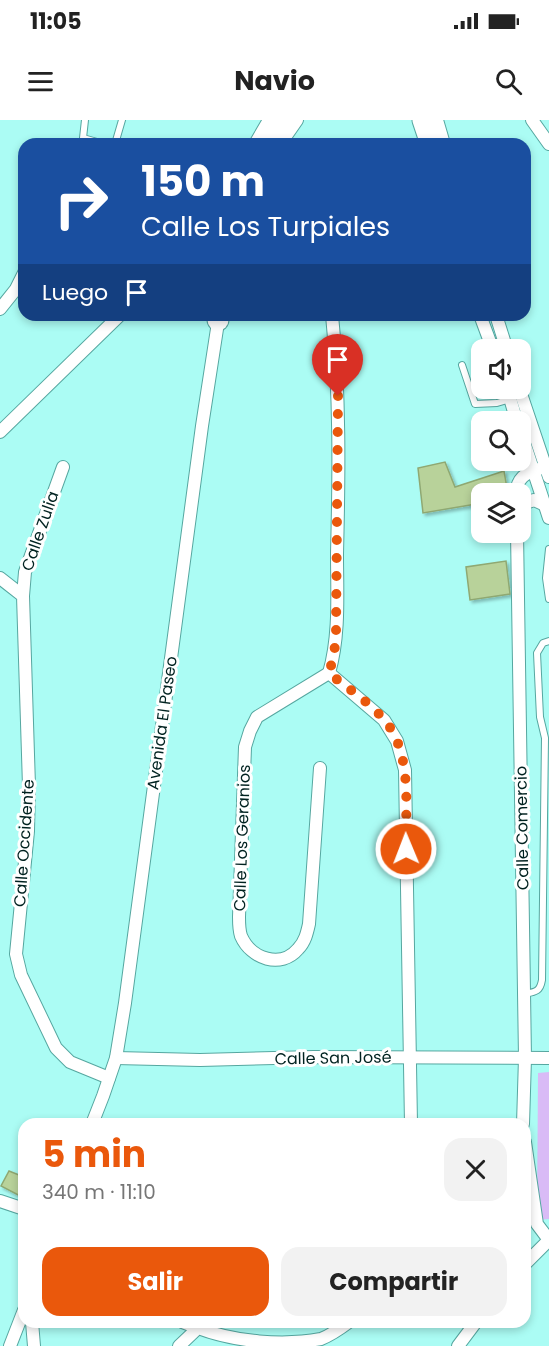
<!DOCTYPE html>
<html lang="es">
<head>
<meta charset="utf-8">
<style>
	body { margin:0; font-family:Poppins,sans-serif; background:#f2f2f2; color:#222; height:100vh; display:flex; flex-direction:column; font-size:22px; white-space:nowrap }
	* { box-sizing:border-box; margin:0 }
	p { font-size:20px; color:#767676 }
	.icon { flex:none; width:33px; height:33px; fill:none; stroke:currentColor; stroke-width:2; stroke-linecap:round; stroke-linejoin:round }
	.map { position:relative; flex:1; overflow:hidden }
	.panel { position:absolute; left:18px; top:998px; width:513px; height:210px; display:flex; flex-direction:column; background:#fff; border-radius:18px; box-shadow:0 3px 9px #0003 }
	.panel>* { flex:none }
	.banner { position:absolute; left:18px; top:18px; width:513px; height:183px; border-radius:18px; box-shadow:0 3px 9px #0003; background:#1a4fa0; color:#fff; overflow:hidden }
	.controls { position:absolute; left:471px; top:219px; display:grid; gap:12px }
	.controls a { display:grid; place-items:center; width:60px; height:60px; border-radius:12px; background:#fff; box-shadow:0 3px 9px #0003; font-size:30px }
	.pin { position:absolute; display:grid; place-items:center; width:51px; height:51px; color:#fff; margin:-62px -26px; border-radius:50% 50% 50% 0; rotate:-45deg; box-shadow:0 0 6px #0007 }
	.pin .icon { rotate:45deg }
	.me { position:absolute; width:66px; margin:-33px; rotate:359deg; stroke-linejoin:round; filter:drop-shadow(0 0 4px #0008) }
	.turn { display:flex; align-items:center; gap:21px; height:126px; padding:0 24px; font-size:27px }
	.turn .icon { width:78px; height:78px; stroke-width:2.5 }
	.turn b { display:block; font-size:42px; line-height:51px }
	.then { display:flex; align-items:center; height:57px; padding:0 24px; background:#0003; gap:12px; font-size:22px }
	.round { display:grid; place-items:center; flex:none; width:63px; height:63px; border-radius:18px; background:#f2f2f2 }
	.summary { display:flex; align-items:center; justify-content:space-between; height:102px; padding:0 24px }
	h1 { font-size:36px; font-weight:700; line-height:45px; color:#ea580c }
	.button { display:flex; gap:12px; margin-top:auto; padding:12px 24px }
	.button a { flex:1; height:69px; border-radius:18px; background:#ea580c; color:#fff; font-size:24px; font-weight:700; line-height:69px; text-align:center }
	.button a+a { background:#f2f2f2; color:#222 }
	.status { display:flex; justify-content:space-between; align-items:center; height:42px; padding:0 30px; background:#fff; direction:ltr }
	.status svg { height:16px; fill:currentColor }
	header { display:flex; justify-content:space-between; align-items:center; height:78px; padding:0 24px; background:#fff; font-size:27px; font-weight:700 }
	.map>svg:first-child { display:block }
	.green { fill:#d9bbf6 }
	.building { fill:#b8d29a; stroke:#8fa872; stroke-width:1.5; filter:url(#shadow) }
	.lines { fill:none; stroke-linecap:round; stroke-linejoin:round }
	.service-casing { stroke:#56a7a0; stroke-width:8 }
	.minor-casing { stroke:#56a7a0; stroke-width:14 }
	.motorway-casing { stroke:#56a7a0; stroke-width:23 }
	.service { stroke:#fff; stroke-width:6 }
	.minor { stroke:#fff; stroke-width:12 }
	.motorway { stroke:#fff; stroke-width:21 }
	.route { stroke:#ea580c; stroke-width:10; stroke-dasharray:0 18 }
	.labels { text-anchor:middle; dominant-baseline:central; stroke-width:6; stroke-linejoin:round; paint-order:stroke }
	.street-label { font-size:16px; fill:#002220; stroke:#fff }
</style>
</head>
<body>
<div class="status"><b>11:05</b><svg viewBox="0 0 49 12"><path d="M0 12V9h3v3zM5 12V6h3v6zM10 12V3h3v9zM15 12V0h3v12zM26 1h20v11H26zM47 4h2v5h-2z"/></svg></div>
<header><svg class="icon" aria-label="menu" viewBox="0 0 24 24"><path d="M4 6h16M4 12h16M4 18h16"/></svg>Navio<svg class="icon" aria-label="search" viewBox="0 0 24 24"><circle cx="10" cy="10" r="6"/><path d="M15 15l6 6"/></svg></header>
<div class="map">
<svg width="549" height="1226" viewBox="0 0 549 1226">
	<defs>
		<filter id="shadow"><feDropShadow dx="2.5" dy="2.5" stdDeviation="1.5" flood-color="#0004"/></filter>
	</defs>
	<rect width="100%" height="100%" fill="#abfcf4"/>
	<polygon class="green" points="549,952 549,1099 537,1100 538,953"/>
	<g class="building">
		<polygon points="445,342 455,367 504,351 508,374 482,374 482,383 423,393 418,348"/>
		<polygon points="506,441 510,474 470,480 466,447"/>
		<polygon points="9,1051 24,1057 24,1078 1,1066"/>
	</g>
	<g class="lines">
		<defs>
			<g id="service">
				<polyline points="85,0 83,18 104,24"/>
				<polyline points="115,24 122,0"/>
				<polyline points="462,245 475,284 497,283 510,279"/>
				<polyline points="549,429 546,458 549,479"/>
				<path d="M 524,874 C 535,872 540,872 542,860 L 545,618 L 540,597 L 537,533 L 543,523 L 549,521"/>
			</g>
			<g id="minor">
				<polyline points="437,0 444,24"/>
				<polyline points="532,0 549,24"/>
				<polyline points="281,23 297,0"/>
				<polyline points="255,24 269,0"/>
				<polyline points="0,189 16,169 24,153"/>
				<polyline points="480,195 493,230"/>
				<polyline points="496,195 507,230"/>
				<polyline points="507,268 517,302"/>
				<polyline points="519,268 549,357"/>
				<polyline points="520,310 549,398"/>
				<polyline points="0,312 120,195"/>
				<path d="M 516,374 C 517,358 525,353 539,349"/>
				<polyline points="520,385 534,380 545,385"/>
				<polyline points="517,412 525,938 523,1004"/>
				<polyline points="0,458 23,476 29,666 28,711 16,834 21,855 56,928 70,942 109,958"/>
				<polyline points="23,476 25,452 63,347"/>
				<polyline points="329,553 384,600 397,621 405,650 411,1004"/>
				<path d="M 329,553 C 340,515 337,473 337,434 C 339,354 340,275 332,195"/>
				<path d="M 320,648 L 309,804 C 307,813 305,822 298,829 C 281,849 251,839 241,816 C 239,810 239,803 239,797 L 245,627 L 250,611 L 257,597 L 329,553"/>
				<polyline points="116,938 200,940 314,937 549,938"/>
				<polyline points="92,1004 103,976 116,938 125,883 202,306 219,196"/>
				<polyline points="525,1022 537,1104 549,1120"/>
				<polyline points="0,1081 24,1089"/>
				<polyline points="525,1144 548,1121"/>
				<polyline points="32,1202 34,1226"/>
				<polyline points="182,1202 198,1208"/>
				<polyline points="10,1226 24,1190"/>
				<path d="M 179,1226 L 198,1208 C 235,1222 283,1226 321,1219 C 331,1215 341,1208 349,1202"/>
				<polyline points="458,1226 476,1202"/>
			</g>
			<g id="motorway">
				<polyline points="423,0 431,24"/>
				<polyline points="269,24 283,0"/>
				<polyline points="218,200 218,195"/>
			</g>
		</defs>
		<use href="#service" class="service-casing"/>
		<use href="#minor" class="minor-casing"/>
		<use href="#motorway" class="motorway-casing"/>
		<use href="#service" class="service"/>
		<use href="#minor" class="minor"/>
		<use href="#motorway" class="motorway"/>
	</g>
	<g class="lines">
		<path class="route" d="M 338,276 L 336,514 L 334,535 L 329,553 C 348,569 371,583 386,602 C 413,636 405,689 406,729"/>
	</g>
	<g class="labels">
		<g class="street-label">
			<text transform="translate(40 411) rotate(-71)">Calle Zulia</text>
			<text transform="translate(162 603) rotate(-82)">Avenida El Paseo</text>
			<text transform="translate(522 708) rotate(-91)">Calle Comercio</text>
			<text transform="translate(242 718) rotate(-88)">Calle Los Geranios</text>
			<text transform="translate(24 723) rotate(-86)">Calle Occidente</text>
			<text transform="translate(333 938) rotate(-1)">Calle San José</text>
		</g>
	</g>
</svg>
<div class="controls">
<a><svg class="icon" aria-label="sound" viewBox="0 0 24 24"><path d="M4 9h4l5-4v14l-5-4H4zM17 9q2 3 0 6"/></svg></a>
<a><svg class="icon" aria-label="search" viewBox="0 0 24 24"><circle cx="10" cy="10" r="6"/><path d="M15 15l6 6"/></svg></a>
<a><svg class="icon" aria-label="layers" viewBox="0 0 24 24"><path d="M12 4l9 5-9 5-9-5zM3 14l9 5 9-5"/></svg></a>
</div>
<div class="pin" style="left:338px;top:276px;background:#d93025"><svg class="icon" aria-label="arrive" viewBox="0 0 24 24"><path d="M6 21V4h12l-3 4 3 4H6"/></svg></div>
<svg class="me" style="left:406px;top:729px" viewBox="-20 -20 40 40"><circle r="17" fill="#ea580c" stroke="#fff" stroke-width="3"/><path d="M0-11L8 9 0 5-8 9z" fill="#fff"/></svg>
<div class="banner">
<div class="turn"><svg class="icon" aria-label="right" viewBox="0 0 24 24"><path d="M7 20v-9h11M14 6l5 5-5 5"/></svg><div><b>150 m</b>Calle Los Turpiales</div></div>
<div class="then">Luego<svg class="icon" aria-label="arrive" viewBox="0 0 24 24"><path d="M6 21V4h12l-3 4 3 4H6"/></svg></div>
</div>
<section class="panel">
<div class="summary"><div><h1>5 min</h1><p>340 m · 11:10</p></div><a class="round"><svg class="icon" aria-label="close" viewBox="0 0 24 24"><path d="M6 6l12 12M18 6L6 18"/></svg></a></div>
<div class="button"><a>Salir</a><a>Compartir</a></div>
</section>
</div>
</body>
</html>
